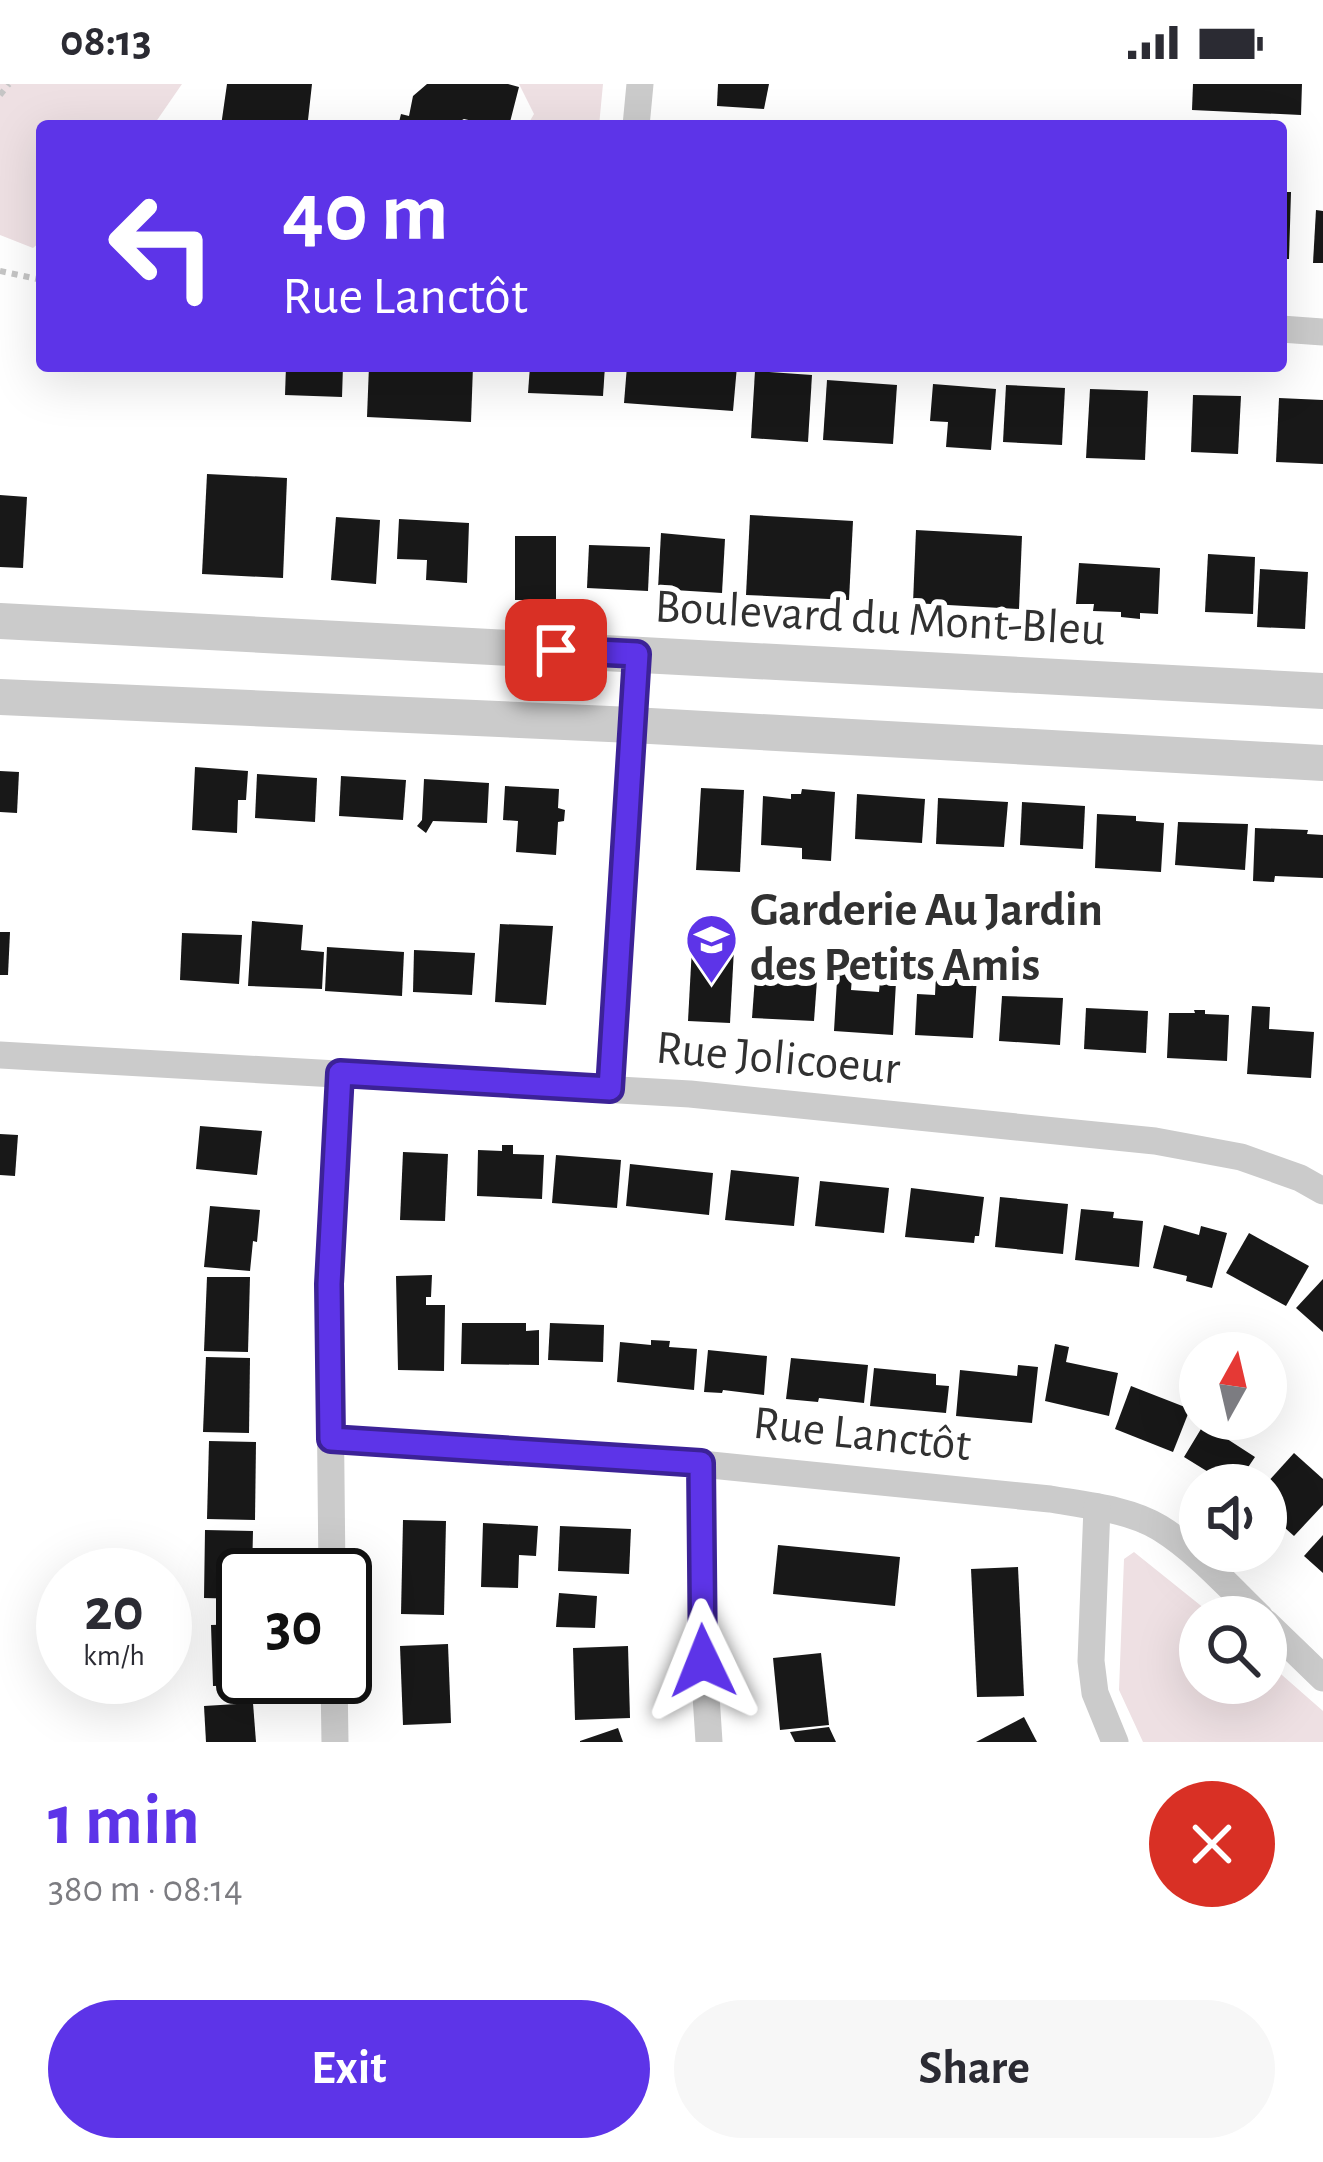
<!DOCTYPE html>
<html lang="en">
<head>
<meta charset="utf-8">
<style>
	body { margin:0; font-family:"Alegreya Sans",sans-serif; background:#f7f7f7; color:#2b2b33; height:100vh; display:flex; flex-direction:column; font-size:45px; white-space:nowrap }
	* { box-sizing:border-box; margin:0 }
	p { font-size:39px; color:#7c7c81 }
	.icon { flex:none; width:66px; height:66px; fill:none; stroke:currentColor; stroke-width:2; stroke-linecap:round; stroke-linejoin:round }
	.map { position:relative; height:1658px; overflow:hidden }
	.drawer { display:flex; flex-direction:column; background:#fff; flex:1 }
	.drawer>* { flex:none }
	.banner { position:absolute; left:36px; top:36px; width:1251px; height:252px; border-radius:12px; box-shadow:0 12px 48px #0002; background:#5d34e8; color:#fff; overflow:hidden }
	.needle { width:78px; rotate:8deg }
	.controls { position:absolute; left:1179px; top:1248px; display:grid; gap:24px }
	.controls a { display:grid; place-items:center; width:108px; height:108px; border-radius:50%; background:#fff; box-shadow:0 12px 48px #0002; font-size:60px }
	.speed { position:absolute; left:36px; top:1464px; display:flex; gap:24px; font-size:60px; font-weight:700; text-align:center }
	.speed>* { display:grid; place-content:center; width:156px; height:156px; border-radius:50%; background:#fff; box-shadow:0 12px 48px #0002; line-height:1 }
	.speed small { font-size:30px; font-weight:400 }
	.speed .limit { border:6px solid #111; border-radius:18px; background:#fff; color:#111 }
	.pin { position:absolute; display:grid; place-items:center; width:102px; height:102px; color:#fff; margin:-51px; border-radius:24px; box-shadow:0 6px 18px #0006 }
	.me { position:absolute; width:132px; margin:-66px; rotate:358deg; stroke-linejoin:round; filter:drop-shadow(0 0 9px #0008) }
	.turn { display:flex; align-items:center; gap:42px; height:252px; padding:0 48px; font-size:54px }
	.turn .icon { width:156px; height:156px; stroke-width:2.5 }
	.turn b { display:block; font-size:84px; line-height:102px }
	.round { display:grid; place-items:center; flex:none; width:126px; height:126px; border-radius:63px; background:#f7f7f7 }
	.summary { display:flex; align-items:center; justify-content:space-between; height:204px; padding:0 48px }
	h1 { font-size:72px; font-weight:600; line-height:90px; color:#5d34e8 }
	.button { display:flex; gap:24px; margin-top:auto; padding:24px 48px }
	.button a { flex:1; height:138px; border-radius:72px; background:#5d34e8; color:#fff; font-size:48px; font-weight:600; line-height:138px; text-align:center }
	.button a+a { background:#f7f7f7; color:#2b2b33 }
	.status { display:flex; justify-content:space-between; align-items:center; height:84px; padding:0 60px; background:#fff; direction:ltr }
	.status svg { height:33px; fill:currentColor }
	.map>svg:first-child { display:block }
	.green { fill:#eee0e3 }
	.building { fill:#181818 }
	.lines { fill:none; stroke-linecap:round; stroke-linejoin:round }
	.path { stroke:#c5c5c5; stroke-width:6; stroke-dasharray:6 6; stroke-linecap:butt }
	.minor { stroke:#cbcbcb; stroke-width:27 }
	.tertiary { stroke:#cbcbcb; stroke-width:36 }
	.route-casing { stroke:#3c2297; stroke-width:30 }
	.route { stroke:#5d34e8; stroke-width:21 }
	.labels { text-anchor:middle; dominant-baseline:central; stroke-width:12; stroke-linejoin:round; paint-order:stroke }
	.street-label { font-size:48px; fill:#313131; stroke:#fff }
	.poi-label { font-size:48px; font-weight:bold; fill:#313131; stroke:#fff; text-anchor:start }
</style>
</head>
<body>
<div class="status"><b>08:13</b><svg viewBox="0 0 49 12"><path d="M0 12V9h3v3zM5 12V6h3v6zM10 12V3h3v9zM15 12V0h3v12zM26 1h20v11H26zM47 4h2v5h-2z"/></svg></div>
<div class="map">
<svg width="1323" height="1658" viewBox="0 0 1323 1658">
	<rect width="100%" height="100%" fill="#fff"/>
	<g class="green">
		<polygon points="0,0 182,0 153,42 42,42 42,156 33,164 0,151"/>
		<polygon points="519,0 603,0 599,42 527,42 534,30"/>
		<polygon points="1134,1468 1215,1533 1200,1533 1200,1599 1266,1599 1266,1577 1323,1627 1323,1658 1143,1658 1119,1606 1124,1475"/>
	</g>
	<g class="building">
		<polygon points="227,0 312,0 308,36 312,36 312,42 221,42"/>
		<polygon points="427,0 508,0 519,3 509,42 495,42 464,35 450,42 398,42 401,30 409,32 413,12"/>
		<polygon points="718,0 769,0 764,25 717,22"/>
		<polygon points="1193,0 1302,0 1301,31 1192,26"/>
		<polygon points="1281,108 1291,108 1289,175 1281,175"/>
		<polygon points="1316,126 1323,127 1323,179 1313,179"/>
		<polygon points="286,282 343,282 342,313 285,311"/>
		<polygon points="369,282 473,282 471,338 367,333"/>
		<polygon points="530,282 605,282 603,312 528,309"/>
		<polygon points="627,282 737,282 733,327 624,319"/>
		<polygon points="755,287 812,291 808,358 751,354"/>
		<polygon points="827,296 897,301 893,360 823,356"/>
		<polygon points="933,300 996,305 991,366 946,363 948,338 930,337"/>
		<polygon points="1006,301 1065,304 1062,361 1003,358"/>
		<polygon points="1090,305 1148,307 1145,376 1086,374"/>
		<polygon points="1193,311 1241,312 1238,370 1191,368"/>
		<polygon points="1279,314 1323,316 1323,380 1276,378"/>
		<polygon points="207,390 287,394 283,494 202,490"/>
		<polygon points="0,411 27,413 23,484 0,483"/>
		<polygon points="750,431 853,437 849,516 746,511"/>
		<polygon points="336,433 380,436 376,500 331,496"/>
		<polygon points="399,435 469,439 467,499 426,496 427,476 397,475"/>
		<polygon points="916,446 1022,452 1019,525 913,519"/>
		<polygon points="661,449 725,455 722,509 658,505"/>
		<rect x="515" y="452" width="41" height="64"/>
		<polygon points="589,461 650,463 648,507 587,504"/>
		<polygon points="1208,470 1255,473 1253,530 1205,528"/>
		<polygon points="1079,479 1160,484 1158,530 1140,529 1140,535 1121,533 1121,528 1093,527 1094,520 1076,520"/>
		<polygon points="1260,485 1308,488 1305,545 1257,543"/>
		<polygon points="195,683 248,687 246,716 238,716 237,749 192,746"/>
		<polygon points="0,687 19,688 17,729 0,728"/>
		<polygon points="257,690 317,694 315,738 255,734"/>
		<polygon points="341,692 406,696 403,736 339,732"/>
		<polygon points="424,695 489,699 487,739 433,737 426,749 417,742 422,736"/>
		<polygon points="505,702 559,705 558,724 565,726 564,737 558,738 556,771 516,768 518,737 503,736"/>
		<polygon points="701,704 744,706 740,788 696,786"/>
		<polygon points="802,705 835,708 831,777 802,775 802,764 761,761 763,712 791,715 791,710 801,710"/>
		<polygon points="857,710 925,715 922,759 855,755"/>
		<polygon points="938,714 1008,718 1004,763 936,760"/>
		<polygon points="1022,718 1085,722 1083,765 1020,761"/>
		<polygon points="1097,730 1136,732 1136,737 1164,739 1161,788 1095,784"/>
		<polygon points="1178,738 1248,740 1245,786 1175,781"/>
		<polygon points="1255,744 1308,746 1307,750 1323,751 1323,794 1275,792 1274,798 1253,797"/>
		<polygon points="252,837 303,841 301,866 324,868 322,905 248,902"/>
		<polygon points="500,840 553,842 546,921 495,918"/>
		<polygon points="0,848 10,848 8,891 0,891"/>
		<polygon points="182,849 242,851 239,900 180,896"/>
		<polygon points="327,863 404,868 402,912 325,907"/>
		<polygon points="692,863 734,865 730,939 688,937"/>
		<polygon points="414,866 475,869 472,911 413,908"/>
		<polygon points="838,879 853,881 851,906 879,908 880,897 896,898 893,951 834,947"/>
		<polygon points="936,891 977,893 973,954 915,951 917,910 935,911"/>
		<polygon points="755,893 817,896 814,937 752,934"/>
		<polygon points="1002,912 1063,914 1060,961 999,957"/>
		<polygon points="1252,922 1270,923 1269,945 1314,948 1311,994 1247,990"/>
		<polygon points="1086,924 1148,927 1146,969 1084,965"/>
		<polygon points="1194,926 1205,926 1205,930 1229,931 1227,977 1167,974 1169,929 1195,929"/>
		<polygon points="200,1042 262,1047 257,1091 196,1085"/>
		<polygon points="0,1050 18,1051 15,1092 0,1091"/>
		<polygon points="502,1061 513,1061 513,1070 544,1071 542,1115 477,1112 478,1066 502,1067"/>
		<polygon points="403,1068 448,1070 445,1137 400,1136"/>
		<polygon points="556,1071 621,1076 617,1124 552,1119"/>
		<polygon points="630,1080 713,1089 709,1131 626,1122"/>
		<polygon points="731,1086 799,1093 794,1142 725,1136"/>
		<polygon points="820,1097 889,1104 884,1149 815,1142"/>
		<polygon points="911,1104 984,1113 979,1152 975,1152 974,1159 905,1153"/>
		<polygon points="1000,1113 1068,1120 1063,1170 995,1163"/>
		<polygon points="210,1122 260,1126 257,1158 253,1157 250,1187 204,1183"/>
		<polygon points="1081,1125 1114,1128 1113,1134 1143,1137 1139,1183 1075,1176"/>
		<polygon points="1164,1141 1199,1151 1201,1142 1227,1149 1212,1204 1186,1197 1187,1192 1153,1184"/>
		<polygon points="1249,1149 1309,1182 1286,1222 1226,1189"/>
		<polygon points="432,1191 431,1213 426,1213 426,1221 445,1221 444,1287 398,1286 396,1192"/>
		<polygon points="207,1193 250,1193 248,1268 204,1267"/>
		<polygon points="1323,1195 1323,1248 1296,1224"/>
		<polygon points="462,1239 526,1239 526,1247 539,1246 539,1281 461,1280"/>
		<polygon points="550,1239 604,1241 603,1278 548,1276"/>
		<polygon points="651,1256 670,1257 669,1263 697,1265 694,1306 617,1298 620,1258 651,1261"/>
		<polygon points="1055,1260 1069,1263 1066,1278 1118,1289 1109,1332 1045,1317"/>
		<polygon points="708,1266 767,1272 764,1311 723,1306 722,1309 704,1308"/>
		<polygon points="206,1273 250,1274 249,1349 203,1348"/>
		<polygon points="791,1274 868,1281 864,1319 819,1314 818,1318 786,1315"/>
		<polygon points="1018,1281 1038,1283 1032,1339 956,1332 960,1286 1017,1292"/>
		<polygon points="874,1284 936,1290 936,1301 949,1302 946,1329 870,1322"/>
		<polygon points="1131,1302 1190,1325 1173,1368 1115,1345"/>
		<polygon points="1204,1340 1255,1373 1236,1401 1222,1401 1216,1397 1218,1394 1184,1373"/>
		<polygon points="209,1357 256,1358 255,1436 207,1435"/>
		<polygon points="1294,1369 1323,1395 1323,1421 1294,1452 1266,1427 1266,1400"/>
		<polygon points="403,1436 446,1437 444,1531 401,1530"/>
		<polygon points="483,1439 538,1442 536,1472 519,1471 518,1504 481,1503"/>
		<polygon points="560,1442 631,1445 629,1490 558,1487"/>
		<polygon points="205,1446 253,1447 252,1491 243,1491 243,1515 204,1514"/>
		<polygon points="1323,1451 1323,1489 1304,1472"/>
		<polygon points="778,1461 900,1473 895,1522 773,1510"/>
		<polygon points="1018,1483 1024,1612 977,1613 971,1485"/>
		<polygon points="559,1509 597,1512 595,1544 556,1543"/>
		<polygon points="243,1540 243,1593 256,1593 256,1601 213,1602 211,1541"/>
		<polygon points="448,1560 451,1639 403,1641 400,1562"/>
		<polygon points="628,1562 630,1634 575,1636 573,1564"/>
		<polygon points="821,1569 829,1641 780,1646 773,1574"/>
		<polygon points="253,1619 256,1658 206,1658 204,1622"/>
		<polygon points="1024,1633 1037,1658 976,1658"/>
		<polygon points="829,1643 836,1658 795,1658 790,1648"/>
		<polygon points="618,1644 623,1658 580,1658 580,1657"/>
	</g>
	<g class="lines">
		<g class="path">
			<polyline points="0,11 9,0"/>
			<polyline points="0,187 42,196"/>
		</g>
		<g class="minor">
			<polyline points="636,42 640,0"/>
			<polyline points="1281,245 1323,248"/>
			<polyline points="0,971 690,1010 1155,1057 1241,1073 1300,1094 1323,1107"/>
			<polyline points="610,1005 637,570"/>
			<path d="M 331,1355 L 701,1380 L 1050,1415 C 1085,1421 1129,1425 1160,1444 C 1197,1467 1229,1503 1260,1533"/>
			<polyline points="701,1380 701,1533 709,1658"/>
			<polyline points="1097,1423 1091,1577 1095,1609 1115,1658"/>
			<polyline points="332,1491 329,1200 340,989"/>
			<polyline points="1266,1539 1323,1594"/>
			<polyline points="334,1593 335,1658"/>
		</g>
		<g class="tertiary">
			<polyline points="0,537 1323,607"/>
			<polyline points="0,613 632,641 1323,679"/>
		</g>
	</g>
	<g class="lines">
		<defs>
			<polyline id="route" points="556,566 637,570 610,1005 340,989 329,1200 331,1355 701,1379 703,1577"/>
		</defs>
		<use href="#route" class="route-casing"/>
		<use href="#route" class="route"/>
	</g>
	<defs>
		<symbol id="school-pin" viewBox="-11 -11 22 30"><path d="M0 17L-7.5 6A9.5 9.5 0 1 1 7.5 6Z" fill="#5d34e8" stroke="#fff"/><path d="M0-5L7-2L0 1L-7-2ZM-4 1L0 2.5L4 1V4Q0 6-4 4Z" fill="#fff"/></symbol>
	</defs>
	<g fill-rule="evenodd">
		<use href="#school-pin" x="682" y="826" width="59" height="81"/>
	</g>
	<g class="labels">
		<g class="street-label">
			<text transform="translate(880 535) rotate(3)">Boulevard du Mont-Bleu</text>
			<text transform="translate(778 975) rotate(5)">Rue Jolicoeur</text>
			<text transform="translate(862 1351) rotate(6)">Rue Lanctôt</text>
		</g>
		<g class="poi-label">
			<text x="750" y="827">Garderie Au Jardin<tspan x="750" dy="55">des Petits Amis</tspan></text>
		</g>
	</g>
</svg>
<div class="controls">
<a><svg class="needle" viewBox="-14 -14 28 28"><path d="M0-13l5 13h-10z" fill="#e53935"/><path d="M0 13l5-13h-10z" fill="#7c7c81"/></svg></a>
<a><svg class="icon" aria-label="sound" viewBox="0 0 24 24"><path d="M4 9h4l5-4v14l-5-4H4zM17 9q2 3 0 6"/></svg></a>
<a><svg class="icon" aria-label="search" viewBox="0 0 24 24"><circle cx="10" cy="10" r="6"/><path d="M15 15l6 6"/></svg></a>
</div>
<div class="speed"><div>20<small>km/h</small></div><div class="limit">30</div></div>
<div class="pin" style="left:556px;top:566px;background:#d93025"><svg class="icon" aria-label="arrive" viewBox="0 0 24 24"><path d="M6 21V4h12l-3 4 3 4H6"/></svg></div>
<svg class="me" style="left:703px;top:1577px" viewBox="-20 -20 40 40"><path d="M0-17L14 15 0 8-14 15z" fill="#5d34e8" stroke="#fff" stroke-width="4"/></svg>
<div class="banner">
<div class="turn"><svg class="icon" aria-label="left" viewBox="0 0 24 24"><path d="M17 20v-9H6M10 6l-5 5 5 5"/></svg><div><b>40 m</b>Rue Lanctôt</div></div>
</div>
</div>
<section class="drawer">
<div class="summary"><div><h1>1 min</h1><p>380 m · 08:14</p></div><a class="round" style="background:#d93025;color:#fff"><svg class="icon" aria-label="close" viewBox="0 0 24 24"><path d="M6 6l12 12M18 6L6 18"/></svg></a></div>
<div class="button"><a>Exit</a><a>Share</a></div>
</section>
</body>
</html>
